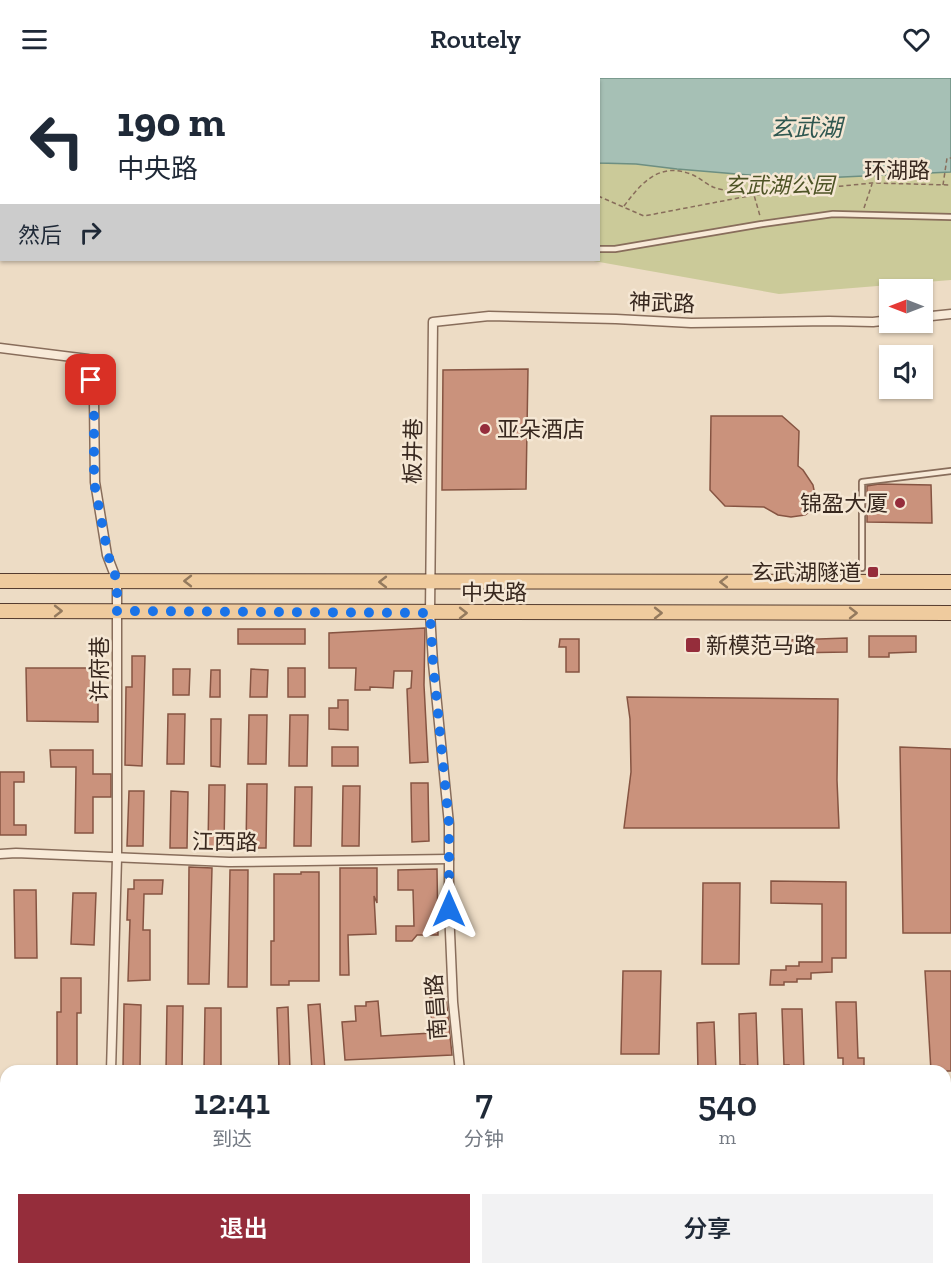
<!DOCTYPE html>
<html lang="zh">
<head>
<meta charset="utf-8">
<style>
	body { margin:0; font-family:"Zilla Slab","Noto Sans SC",serif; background:#f2f2f3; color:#1f2937; height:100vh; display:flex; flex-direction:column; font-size:22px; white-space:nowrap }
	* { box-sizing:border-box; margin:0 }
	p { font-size:20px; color:#747a83 }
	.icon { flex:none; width:33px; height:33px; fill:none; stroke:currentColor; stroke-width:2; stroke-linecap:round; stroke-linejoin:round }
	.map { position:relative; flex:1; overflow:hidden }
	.details { position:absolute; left:0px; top:987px; width:951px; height:210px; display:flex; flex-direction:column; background:#fff; border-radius:18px 18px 0 0; box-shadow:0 2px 4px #0004 }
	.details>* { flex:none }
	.top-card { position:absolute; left:0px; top:0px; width:600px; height:183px; box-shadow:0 2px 4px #0004; background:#fff; color:#1f2937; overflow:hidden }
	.needle { width:39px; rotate:270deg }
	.tools { position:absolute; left:879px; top:201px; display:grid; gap:12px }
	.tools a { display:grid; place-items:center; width:54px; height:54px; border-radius:0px; background:#fff; box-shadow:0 2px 4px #0004; font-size:30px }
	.pin { position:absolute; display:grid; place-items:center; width:51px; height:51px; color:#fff; margin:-26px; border-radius:12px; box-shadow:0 3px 9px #0006 }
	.me { position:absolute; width:66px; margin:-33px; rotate:0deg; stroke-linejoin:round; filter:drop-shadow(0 0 4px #0008) }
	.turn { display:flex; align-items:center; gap:21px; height:126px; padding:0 18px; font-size:27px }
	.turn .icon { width:78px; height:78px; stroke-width:2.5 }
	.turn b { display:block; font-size:42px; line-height:51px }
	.then { display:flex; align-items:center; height:57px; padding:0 18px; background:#0003; gap:12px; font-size:22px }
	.eta { display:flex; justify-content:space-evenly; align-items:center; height:102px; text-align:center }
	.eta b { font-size:36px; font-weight:600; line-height:42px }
	.button { display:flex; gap:12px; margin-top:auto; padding:12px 18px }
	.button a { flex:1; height:69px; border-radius:0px; background:#952d3b; color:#fff; font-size:24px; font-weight:600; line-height:69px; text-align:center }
	.button a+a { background:#f2f2f3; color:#1f2937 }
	header { display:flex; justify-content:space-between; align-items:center; height:78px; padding:0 18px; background:#fff; font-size:27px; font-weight:600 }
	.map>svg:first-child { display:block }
	.green { fill:#cbca99 }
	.water { fill:#a6c0b5; stroke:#6d8f82; stroke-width:1.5 }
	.building { fill:#ca927c; stroke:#865442; stroke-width:1.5 }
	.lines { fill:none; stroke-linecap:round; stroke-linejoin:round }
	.lane-casing { stroke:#886d5b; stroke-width:8 }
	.street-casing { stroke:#886d5b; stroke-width:11 }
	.secondary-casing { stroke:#694f3f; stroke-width:15 }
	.primary-casing { stroke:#553c2f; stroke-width:16 }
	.path { stroke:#886d5b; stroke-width:1.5; stroke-dasharray:4.5 3; stroke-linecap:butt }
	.lane { stroke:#f8ead8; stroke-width:4.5 }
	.street { stroke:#f8ead8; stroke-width:8 }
	.secondary { stroke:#f8ead8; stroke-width:12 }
	.primary { stroke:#efcb9e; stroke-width:14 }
	.oneway { stroke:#947a5e }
	.route { stroke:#1a73e8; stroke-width:10; stroke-dasharray:0 18 }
	.poi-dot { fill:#952d3b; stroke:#f5e7d4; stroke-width:2 }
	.labels { text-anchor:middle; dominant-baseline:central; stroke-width:5; stroke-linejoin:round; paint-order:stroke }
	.street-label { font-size:22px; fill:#38281f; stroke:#f5e7d4 }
	.park-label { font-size:22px; font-style:italic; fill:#4e5426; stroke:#f5e7d4 }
	.poi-label { font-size:22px; fill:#38281f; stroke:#f5e7d4; text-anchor:start }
	.water-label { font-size:24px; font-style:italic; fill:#2f5750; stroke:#f5e7d4 }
</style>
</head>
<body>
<header><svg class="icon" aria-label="menu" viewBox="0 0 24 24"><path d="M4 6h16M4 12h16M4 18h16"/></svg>Routely<svg class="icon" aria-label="heart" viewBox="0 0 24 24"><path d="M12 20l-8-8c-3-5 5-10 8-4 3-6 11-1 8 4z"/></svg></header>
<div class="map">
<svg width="951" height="1197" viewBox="0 0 951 1197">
	<rect width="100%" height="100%" fill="#eddcc5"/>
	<polygon class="green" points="0,0 951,0 951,202 779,216 588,182 598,182 598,2 2,2 2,143 0,143"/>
	<polygon class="water" points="3,0 951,0 951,94 799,101 677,91 636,86 599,85 598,2 4,2"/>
	<g class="building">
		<polygon points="528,291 526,411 442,412 443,292"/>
		<polygon points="711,338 782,338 799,353 798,388 803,392 813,407 816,422 815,428 812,432 805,437 791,439 778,437 764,429 725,428 710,412"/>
		<polygon points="879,406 931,407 932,445 867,444 867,408"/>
		<polygon points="425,550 424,607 428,684 410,685 407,611 411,610 412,593 394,593 393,610 370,609 370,612 355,612 356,590 329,590 329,555"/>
		<rect x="238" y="551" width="67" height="15"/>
		<polygon points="869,558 916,558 916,574 889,575 889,579 869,579"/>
		<polygon points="847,560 847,574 790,575 790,562"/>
		<polygon points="560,561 579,561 579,594 566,594 566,569 559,569"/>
		<polygon points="132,578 145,578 142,688 125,687 126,609 132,609"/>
		<polygon points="26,590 98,590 98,644 27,643"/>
		<rect x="288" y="590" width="17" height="29"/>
		<polygon points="173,591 190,591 189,617 173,617"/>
		<polygon points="251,591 268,592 267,619 250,619"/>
		<polygon points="211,592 220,592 220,619 210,619"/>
		<polygon points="627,619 838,621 837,702 839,750 624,750 631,694 630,641"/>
		<polygon points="338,622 348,622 348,652 329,651 329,630 338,630"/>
		<polygon points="168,636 185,636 184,686 167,686"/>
		<polygon points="249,637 267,637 266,686 248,686"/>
		<polygon points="290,637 308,637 307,688 289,688"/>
		<polygon points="211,641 221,641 220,689 211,688"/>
		<rect x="332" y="669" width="26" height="19"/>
		<polygon points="900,669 951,671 951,855 903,855"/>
		<polygon points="50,672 93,672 93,696 111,696 111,719 93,719 93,755 75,755 76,689 51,689"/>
		<polygon points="0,694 24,694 24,704 14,704 14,747 26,747 26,757 0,757"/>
		<polygon points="411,705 428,705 429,763 412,764"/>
		<polygon points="247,706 267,706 266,770 246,770"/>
		<polygon points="209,707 225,707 224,769 208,769"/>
		<polygon points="343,708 360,708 359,768 342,768"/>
		<polygon points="295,709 312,709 311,768 294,768"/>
		<polygon points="129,713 144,713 143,768 127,768"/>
		<polygon points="171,713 188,714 187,770 170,770"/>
		<polygon points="189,789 212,790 209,906 188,906"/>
		<polygon points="340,790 377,790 377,825 374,818 376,856 348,857 349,897 340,897"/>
		<polygon points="437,791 438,857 417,857 412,863 396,863 396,848 414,848 413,812 398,812 398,792"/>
		<polygon points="230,792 248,792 247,909 228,909"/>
		<polygon points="301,794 319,794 319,903 289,903 289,907 271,907 271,863 274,863 274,796 301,796"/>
		<polygon points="134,802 163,802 162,816 144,816 143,852 150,852 150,902 128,903 130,842 127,842 128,811 134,811"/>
		<polygon points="771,803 846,804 846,880 832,880 832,894 811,895 811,901 797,901 797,904 784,904 784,907 770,907 771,892 786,892 786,888 799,888 799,884 822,884 822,826 771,825"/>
		<polygon points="703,805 740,805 739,886 702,886"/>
		<polygon points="14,812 36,812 37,880 15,880"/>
		<polygon points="73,815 96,815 94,867 71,866"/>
		<polygon points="623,893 661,893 659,976 621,976"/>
		<polygon points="925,893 951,893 951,993 931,993"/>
		<polygon points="61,900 81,900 81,935 77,935 77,993 57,993 57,934 61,934"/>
		<polygon points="446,919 452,977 345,982 342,944 356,943 355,928 366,928 366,924 378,923 381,958 432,955 430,920"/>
		<polygon points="836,924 856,924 858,980 864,980 864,993 843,993 843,980 838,980"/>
		<polygon points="124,926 141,927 140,990 123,990"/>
		<polygon points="320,926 325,993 312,993 308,927"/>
		<polygon points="167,928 183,928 182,993 166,993"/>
		<polygon points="288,929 290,993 279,993 277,930"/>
		<polygon points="205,930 221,930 221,993 204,993"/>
		<polygon points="782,931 802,931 804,993 789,993 789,987 784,987"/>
		<polygon points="756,935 758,993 745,993 745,987 740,987 739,936"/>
		<polygon points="714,944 716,993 698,993 697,945"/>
	</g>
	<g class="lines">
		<defs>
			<g id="lane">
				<polyline points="0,129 2,129"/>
				<polyline points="598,171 615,171 762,146 833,136 951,139"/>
				<polyline points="862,490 862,404 951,393"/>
			</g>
			<g id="street">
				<polyline points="922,239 951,236"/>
				<polyline points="0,270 88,281 94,323 95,404 107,477 117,503 117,780 111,993"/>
				<polyline points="0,776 16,775 229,784 449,781"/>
				<polyline points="460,993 453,924 449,831 449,746 433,585 430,535 433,244 489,238 616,241 691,245 829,243 873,244 890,242"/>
				<polyline points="477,1191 477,1197"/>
				<polyline points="106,1197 106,1191"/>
			</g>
			<g id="secondary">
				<polyline points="945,1037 951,1036"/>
				<polyline points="0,1102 6,1101"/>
			</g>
			<g id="primary">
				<polyline points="0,503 951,504"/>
				<polyline points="0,533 951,535"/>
			</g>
		</defs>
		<use href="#lane" class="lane-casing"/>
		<use href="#street" class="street-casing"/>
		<use href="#secondary" class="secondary-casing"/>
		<use href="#primary" class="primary-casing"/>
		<g class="path">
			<polyline points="0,45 2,46"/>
			<polyline points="943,107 947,80 951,80"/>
			<polyline points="598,118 644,138 754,117 872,105 951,107"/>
			<path d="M 624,128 C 642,104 660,83 693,97 C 700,100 706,106 713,109 C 723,113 742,114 754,117 L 760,138"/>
			<polyline points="864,130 872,106"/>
		</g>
		<use href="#lane" class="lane"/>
		<use href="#street" class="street"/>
		<use href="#secondary" class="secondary"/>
		<use href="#primary" class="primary"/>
	</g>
	<defs><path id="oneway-chevron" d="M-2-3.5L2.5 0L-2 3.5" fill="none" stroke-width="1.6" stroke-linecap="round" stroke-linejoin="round" transform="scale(1.5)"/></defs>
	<g class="oneway">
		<use href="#oneway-chevron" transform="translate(188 503) rotate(-180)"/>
		<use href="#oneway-chevron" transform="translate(383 504) rotate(-180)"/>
		<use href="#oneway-chevron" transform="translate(724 504) rotate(180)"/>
		<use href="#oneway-chevron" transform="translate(58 533)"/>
		<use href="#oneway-chevron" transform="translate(463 535)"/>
		<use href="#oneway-chevron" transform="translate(658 535)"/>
		<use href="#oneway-chevron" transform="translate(853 535)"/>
	</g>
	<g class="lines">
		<polyline class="route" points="91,302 94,323 94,404 108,477 117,503 117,533 430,535 433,585 449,746 449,831"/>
	</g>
	<g class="poi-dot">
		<circle cx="485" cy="351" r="6"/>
		<circle cx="900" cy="425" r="6"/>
		<rect x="867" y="488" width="12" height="12" rx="3"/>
		<rect x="685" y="559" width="16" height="16" rx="3"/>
	</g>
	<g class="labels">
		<g class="street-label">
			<text x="897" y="92">环湖路</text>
			<text transform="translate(662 225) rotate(2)">神武路</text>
			<text transform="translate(413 373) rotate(-89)">板井巷</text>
			<text x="494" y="514">中央路</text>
			<text transform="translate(99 591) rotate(-90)">许府巷</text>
			<text transform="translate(225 764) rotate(1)">江西路</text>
			<text transform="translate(436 929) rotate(-94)">南昌路</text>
		</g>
		<g class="park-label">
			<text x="779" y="107">玄武湖公园</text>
		</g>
		<g class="poi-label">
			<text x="497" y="351">亚朵酒店</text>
			<text x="888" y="425" text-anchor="end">锦盈大厦</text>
			<text x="861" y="494" text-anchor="end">玄武湖隧道</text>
			<text x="706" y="567">新模范马路</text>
		</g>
		<g class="water-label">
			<text x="806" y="49">玄武湖</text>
		</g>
	</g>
</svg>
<div class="tools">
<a><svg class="needle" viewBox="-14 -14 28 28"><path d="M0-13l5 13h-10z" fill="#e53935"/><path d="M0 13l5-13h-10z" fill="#747a83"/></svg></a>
<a><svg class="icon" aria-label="sound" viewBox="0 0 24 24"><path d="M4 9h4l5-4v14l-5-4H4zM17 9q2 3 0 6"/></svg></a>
</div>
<div class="pin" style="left:91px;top:302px;background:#d93025"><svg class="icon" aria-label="arrive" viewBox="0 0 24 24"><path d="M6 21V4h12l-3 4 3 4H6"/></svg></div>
<svg class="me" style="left:449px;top:831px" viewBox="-20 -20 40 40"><path d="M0-17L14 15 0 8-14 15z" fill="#1a73e8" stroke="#fff" stroke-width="4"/></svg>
<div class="top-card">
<div class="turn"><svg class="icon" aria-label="left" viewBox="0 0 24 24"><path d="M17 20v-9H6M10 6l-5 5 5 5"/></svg><div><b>190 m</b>中央路</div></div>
<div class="then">然后<svg class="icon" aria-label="right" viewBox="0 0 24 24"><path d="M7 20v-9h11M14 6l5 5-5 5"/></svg></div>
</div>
<section class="details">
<div class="eta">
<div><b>12:41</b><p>到达</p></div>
<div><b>7</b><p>分钟</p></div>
<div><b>540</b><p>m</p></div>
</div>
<div class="button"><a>退出</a><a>分享</a></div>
</section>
</div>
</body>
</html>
